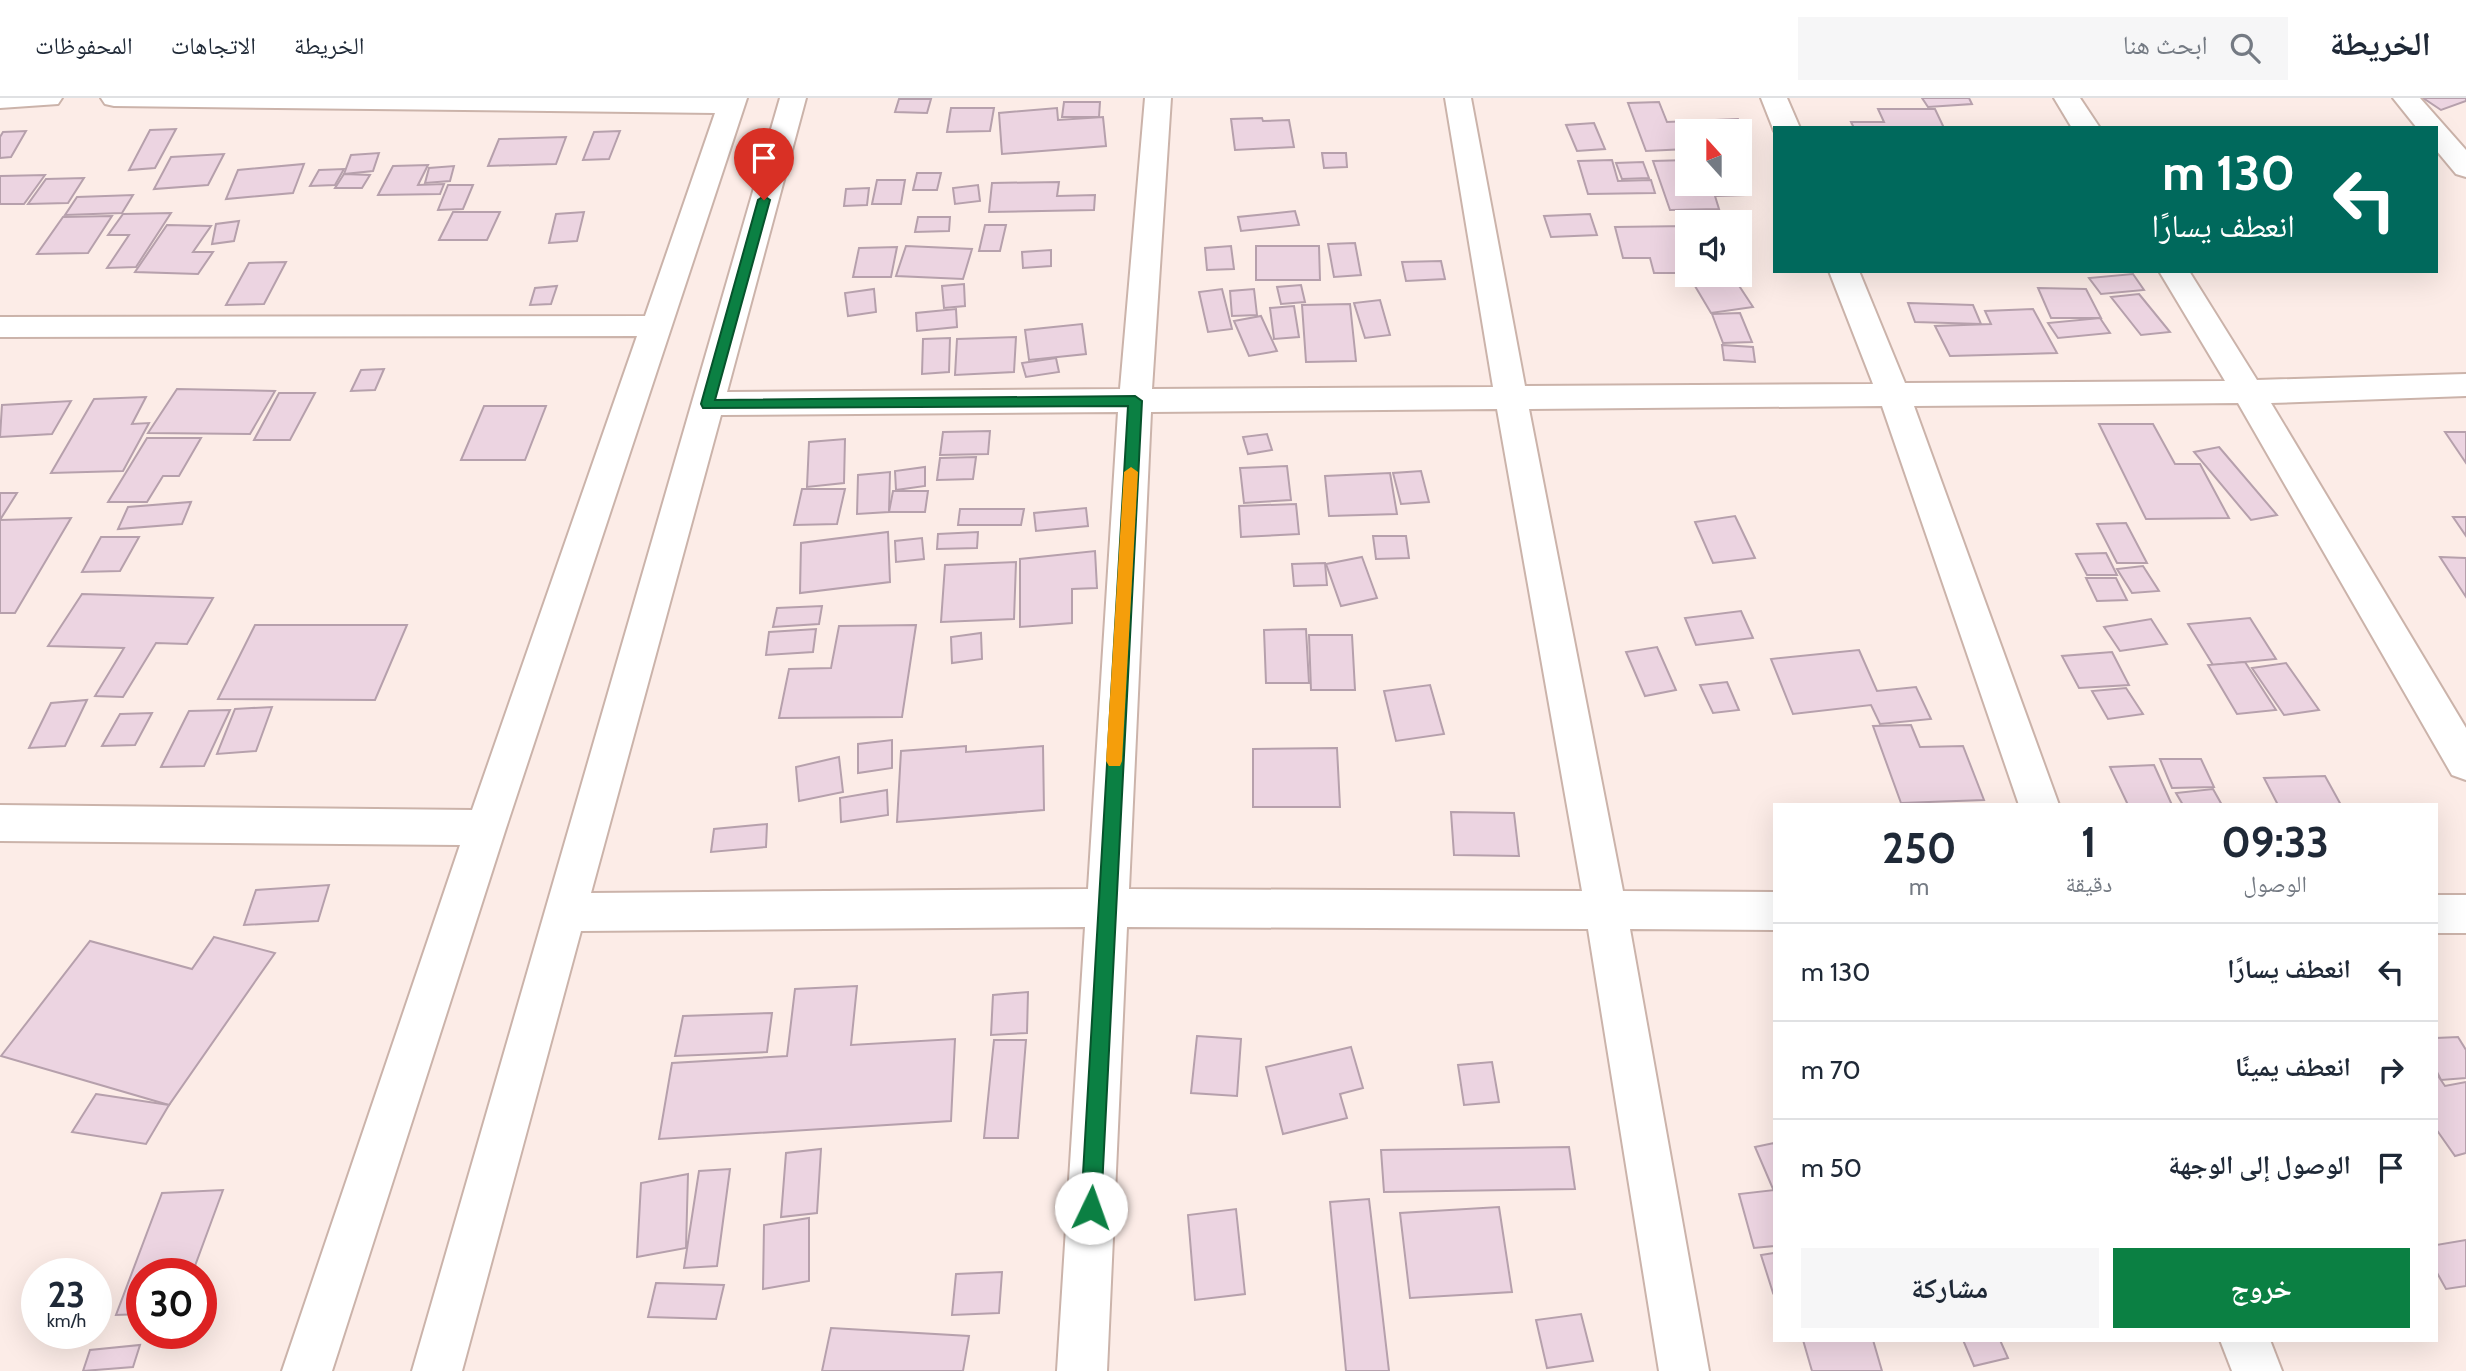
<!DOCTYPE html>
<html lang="ar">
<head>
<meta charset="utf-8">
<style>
	body { margin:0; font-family:Cabin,"Noto Naskh Arabic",sans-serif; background:#f6f6f7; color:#1f2937; direction:rtl; height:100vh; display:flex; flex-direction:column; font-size:26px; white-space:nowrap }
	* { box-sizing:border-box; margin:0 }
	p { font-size:23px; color:#747a83 }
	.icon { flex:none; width:38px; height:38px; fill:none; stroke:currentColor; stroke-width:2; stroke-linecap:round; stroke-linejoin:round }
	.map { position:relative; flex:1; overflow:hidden; direction:ltr }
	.details { position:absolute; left:1773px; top:705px; width:665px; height:539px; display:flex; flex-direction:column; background:#fff; border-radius:0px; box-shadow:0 7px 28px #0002; direction:rtl }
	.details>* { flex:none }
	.guide { position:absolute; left:1773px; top:28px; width:665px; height:147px; border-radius:0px; box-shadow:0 7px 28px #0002; direction:rtl; background:#00695c; color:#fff; overflow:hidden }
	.needle { width:46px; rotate:339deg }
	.buttons { position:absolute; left:1675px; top:21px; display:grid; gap:14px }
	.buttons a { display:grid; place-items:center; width:77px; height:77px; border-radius:0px; background:#fff; box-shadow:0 7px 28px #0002; font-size:35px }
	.speed { position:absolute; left:21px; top:1160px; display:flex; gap:14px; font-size:35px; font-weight:700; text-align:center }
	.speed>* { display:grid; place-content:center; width:91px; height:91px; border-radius:50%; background:#fff; box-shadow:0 7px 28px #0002; line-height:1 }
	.speed small { font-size:18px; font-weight:400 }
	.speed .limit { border:10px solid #d22; background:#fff; color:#111 }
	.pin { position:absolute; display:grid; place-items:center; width:60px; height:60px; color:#fff; margin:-72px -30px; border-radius:50% 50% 50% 0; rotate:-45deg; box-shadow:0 0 7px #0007 }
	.pin .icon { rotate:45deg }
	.me { position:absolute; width:77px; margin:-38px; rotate:3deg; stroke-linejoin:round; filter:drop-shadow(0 0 5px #0008) }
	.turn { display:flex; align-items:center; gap:24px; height:147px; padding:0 28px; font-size:32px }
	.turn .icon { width:91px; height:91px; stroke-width:2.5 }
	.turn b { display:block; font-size:49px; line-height:60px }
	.eta { display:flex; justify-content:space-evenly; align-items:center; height:119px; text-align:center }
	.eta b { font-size:42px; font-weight:700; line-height:49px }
	.primary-button { display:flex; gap:14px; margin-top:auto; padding:14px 28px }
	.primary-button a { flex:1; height:80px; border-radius:0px; background:#0b8043; color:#fff; font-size:28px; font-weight:700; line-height:80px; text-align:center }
	.primary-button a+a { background:#f6f6f7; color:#1f2937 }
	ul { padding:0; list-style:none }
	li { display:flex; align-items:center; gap:21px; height:98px; padding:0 28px; border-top:2px solid #e0e1e3 }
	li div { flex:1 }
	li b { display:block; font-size:26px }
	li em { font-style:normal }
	header { display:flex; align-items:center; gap:42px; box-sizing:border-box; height:98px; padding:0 35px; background:#fff; border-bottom:2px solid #e0e1e3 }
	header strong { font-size:33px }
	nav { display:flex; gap:38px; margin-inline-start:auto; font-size:24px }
	.search { width:490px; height:63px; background:#f6f6f7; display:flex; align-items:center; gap:18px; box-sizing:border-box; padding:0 24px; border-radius:0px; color:#747a83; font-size:26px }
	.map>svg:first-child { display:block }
	.building { fill:#ecd4e1; stroke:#b6a0ac; stroke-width:2 }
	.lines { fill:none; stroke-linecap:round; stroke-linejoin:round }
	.minor-casing { stroke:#cbb3aa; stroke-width:4 }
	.minor { fill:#fff; fill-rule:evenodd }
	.route { fill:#0b8043; stroke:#07532c; stroke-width:2 }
	.slow { fill:#f59e0b }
</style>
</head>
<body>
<header>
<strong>الخريطة</strong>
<div class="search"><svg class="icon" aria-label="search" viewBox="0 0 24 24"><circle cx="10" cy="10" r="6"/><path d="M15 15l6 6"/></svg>ابحث هنا</div>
<nav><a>الخريطة</a><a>الاتجاهات</a><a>المحفوظات</a></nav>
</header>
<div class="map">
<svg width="2466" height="1273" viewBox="0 0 2466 1273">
	<rect width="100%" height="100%" fill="#fcece7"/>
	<g class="building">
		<polygon points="1922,0 1969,0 1972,6 1928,9"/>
		<polygon points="2423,0 2466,0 2466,3 2441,12"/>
		<polygon points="899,1 931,1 927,15 895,14"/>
		<polygon points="1064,4 1100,4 1099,19 1062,19"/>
		<polygon points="1659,4 1667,24 1738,21 1750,49 1740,49 1740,33 1687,33 1687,51 1646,53 1628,5"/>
		<polygon points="951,10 994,10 990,33 947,34"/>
		<polygon points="1057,10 1058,22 1103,19 1106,48 1002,56 999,15"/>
		<polygon points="1878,11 1935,11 1944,30 1854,30 1851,24 1884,24"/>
		<polygon points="1262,20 1263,23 1289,22 1294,49 1235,52 1231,21"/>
		<polygon points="1594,25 1605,51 1577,53 1566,27"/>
		<polygon points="176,31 155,70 129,72 150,32"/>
		<polygon points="26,33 11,59 0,60 0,39 3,34"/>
		<polygon points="620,33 609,61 583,62 594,34"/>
		<polygon points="566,39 556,66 488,68 499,41"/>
		<polygon points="379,55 373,73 344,76 351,57"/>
		<polygon points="1322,55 1346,55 1347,69 1324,70"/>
		<polygon points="224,56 208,87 154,91 171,59"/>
		<polygon points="1612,62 1618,83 1651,82 1655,95 1588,96 1578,63"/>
		<polygon points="1687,62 1687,86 1740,86 1740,82 1745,97 1715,98 1719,111 1670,112 1653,63"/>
		<polygon points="1643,64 1649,80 1622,81 1616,65"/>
		<polygon points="304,66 293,95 226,101 238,72"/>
		<polygon points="428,67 418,87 444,86 440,96 378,97 393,68"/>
		<polygon points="454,68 450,83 425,85 429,70"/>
		<polygon points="344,71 335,87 310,88 319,72"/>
		<polygon points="917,75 941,75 937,92 913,92"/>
		<polygon points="344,76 370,77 362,90 335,90"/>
		<polygon points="45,77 24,106 0,106 0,78"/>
		<polygon points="84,80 68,105 28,106 46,81"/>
		<polygon points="877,82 905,82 901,106 872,106"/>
		<polygon points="1059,84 1057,98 1095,97 1094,112 989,114 992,85"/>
		<polygon points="448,87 473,87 463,111 438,112"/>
		<polygon points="978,87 980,103 955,106 953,90"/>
		<polygon points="869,90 867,107 844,108 846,91"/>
		<polygon points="133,97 122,115 65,117 77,99"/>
		<polygon points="1295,113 1299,127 1241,133 1238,119"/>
		<polygon points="453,114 500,114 487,142 439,142"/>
		<polygon points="584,114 577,143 549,145 556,116"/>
		<polygon points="171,115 136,169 107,170 129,137 108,137 123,116"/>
		<polygon points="1590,116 1597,137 1551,139 1544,118"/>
		<polygon points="112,118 88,155 37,156 63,119"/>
		<polygon points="918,119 950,119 949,133 915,134"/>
		<polygon points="239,123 234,143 212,146 216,126"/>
		<polygon points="167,127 211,128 193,154 213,154 198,176 135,174"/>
		<polygon points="985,127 1006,127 1000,153 979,153"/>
		<polygon points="1687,128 1687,175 1654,175 1650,160 1623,160 1615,129"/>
		<polygon points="1355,145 1361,177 1334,179 1328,146"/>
		<polygon points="906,148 972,151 963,181 896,178"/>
		<polygon points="1231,148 1234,171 1207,172 1205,150"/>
		<polygon points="1256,148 1319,148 1320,182 1256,182"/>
		<polygon points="897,149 891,179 853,179 859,150"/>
		<polygon points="1051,152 1051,168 1023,170 1022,154"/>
		<polygon points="1441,163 1445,181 1406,183 1402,164"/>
		<polygon points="286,164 264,206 226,207 249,165"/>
		<polygon points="2133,176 2144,192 2101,196 2089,180"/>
		<polygon points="1732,177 1753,209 1711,215 1692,183"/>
		<polygon points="964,186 965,208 944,210 942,188"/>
		<polygon points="1301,187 1305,204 1281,206 1277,189"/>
		<polygon points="557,188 551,206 530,207 535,190"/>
		<polygon points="2038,190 2086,191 2101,220 2051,220"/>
		<polygon points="874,191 876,214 848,218 845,195"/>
		<polygon points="1222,191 1232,231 1208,234 1199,194"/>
		<polygon points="1254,191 1257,217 1232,218 1230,193"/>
		<polygon points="2139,196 2170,234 2141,237 2111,199"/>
		<polygon points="1380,202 1390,237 1365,240 1354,205"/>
		<polygon points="1908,205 1973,207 1981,226 1915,224"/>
		<polygon points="1350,206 1356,263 1306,264 1302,207"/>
		<polygon points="1294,208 1299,239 1274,241 1270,210"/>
		<polygon points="956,211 957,229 917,233 916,215"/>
		<polygon points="2033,211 2057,255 1950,258 1935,228 1991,226 1985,213"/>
		<polygon points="1740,215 1752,244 1723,245 1712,216"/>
		<polygon points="1261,218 1277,253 1249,258 1234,223"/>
		<polygon points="2100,220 2110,235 2058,240 2048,225"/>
		<polygon points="1082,226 1086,256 1029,262 1025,232"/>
		<polygon points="1016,239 1014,274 955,277 957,241"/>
		<polygon points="950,240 949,274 922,276 923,241"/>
		<polygon points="1722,247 1753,249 1755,264 1724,262"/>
		<polygon points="1056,260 1059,274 1026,279 1022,265"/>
		<polygon points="384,271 375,292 351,293 361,272"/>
		<polygon points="177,291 275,293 250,336 148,335"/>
		<polygon points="279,295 315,295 290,342 254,342"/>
		<polygon points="146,299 132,326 149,325 123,373 51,375 94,301"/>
		<polygon points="71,303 52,336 0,339 2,307"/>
		<polygon points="484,308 546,308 525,362 461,362"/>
		<polygon points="2099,326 2153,326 2175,366 2200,366 2229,420 2146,421"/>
		<polygon points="990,333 988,356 940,357 943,334"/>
		<polygon points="2445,334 2466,334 2466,365"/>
		<polygon points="1267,336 1272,352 1248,356 1243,339"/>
		<polygon points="147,340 201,340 179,378 163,378 147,404 108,404"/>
		<polygon points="845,341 844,385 807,389 809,344"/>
		<polygon points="2219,349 2277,417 2251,422 2194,354"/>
		<polygon points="976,359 973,381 937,382 940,360"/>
		<polygon points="1287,368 1291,402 1244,405 1240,370"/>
		<polygon points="925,369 925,388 896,392 895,373"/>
		<polygon points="1421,373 1429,404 1401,406 1393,375"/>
		<polygon points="890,374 889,414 857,416 858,377"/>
		<polygon points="1390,375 1397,416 1329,418 1325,378"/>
		<polygon points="802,391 845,391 837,426 794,427"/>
		<polygon points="893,393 928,393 925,414 889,414"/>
		<polygon points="0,395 17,395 0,422 71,420 15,515 0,515"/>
		<polygon points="191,404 182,426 118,431 128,409"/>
		<polygon points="1296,406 1299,436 1241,439 1239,408"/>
		<polygon points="1086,410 1088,428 1036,433 1034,415"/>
		<polygon points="960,411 1024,411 1021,427 958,427"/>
		<polygon points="1735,418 1755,460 1713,465 1695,424"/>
		<polygon points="2453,419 2466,419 2466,438"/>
		<polygon points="2126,425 2147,465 2117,465 2097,426"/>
		<polygon points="888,434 890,484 800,495 801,445"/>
		<polygon points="978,434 977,450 937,451 938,436"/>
		<polygon points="1373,438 1406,438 1409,460 1376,461"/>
		<polygon points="101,439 139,439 120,473 82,474"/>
		<polygon points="922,440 924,461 896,464 895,443"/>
		<polygon points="1095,453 1097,490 1072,491 1072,525 1020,529 1020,461"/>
		<polygon points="2106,455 2117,477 2087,477 2076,456"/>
		<polygon points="1362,459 1377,500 1341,508 1326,466"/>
		<polygon points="2440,459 2466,460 2466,499"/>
		<polygon points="1016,464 1014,521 941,524 945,467"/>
		<polygon points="1325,465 1327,487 1294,488 1292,466"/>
		<polygon points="2143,468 2159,493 2132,495 2117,471"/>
		<polygon points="2086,480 2116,480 2127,502 2097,503"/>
		<polygon points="82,496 213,500 187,546 156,545 123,599 95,598 124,550 48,548"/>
		<polygon points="822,508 819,526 773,529 777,510"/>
		<polygon points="1741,513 1753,540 1696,547 1685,520"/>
		<polygon points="2250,520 2276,561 2213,567 2188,526"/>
		<polygon points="2151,521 2167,546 2120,553 2104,529"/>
		<polygon points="255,527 407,527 375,602 218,601"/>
		<polygon points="916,527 902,619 779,620 789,571 831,570 839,528"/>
		<polygon points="816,531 813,554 766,557 769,534"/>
		<polygon points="1306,531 1309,585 1266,585 1264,532"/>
		<polygon points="981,535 982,561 952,565 951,539"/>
		<polygon points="1309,537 1352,537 1355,592 1311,592"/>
		<polygon points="1657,549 1676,592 1645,598 1626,554"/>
		<polygon points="1859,552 1877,593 1916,589 1931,621 1880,626 1871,607 1793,616 1771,561"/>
		<polygon points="2112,554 2129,587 2079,590 2062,558"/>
		<polygon points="2245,564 2276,612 2237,616 2208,567"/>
		<polygon points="2286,565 2319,612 2284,617 2252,570"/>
		<polygon points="1727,584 1739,612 1713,615 1700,587"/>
		<polygon points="1430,587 1444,636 1396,643 1384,593"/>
		<polygon points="2126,590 2143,616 2108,621 2092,593"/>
		<polygon points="87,602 65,648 29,650 51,605"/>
		<polygon points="272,609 256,653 217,656 235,611"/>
		<polygon points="230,612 204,668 161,669 189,613"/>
		<polygon points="152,615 135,647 102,648 120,616"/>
		<polygon points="1911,627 1920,649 1963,648 1984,702 1901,705 1873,628"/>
		<polygon points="892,642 892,670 858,675 858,646"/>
		<polygon points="966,648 966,654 1043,648 1044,712 897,724 901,653"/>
		<polygon points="1337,650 1340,709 1253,709 1253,651"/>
		<polygon points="839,659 843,694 799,703 796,669"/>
		<polygon points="2160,661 2201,661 2214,689 2172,690"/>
		<polygon points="2154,667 2172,707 2128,707 2110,669"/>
		<polygon points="2325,678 2341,707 2278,707 2264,680"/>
		<polygon points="2213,691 2222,707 2183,707 2176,695"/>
		<polygon points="887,692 888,717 841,724 840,700"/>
		<polygon points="1451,714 1514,715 1519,758 1454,757"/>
		<polygon points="767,726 766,749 711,754 714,731"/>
		<polygon points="329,787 318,823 244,827 256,792"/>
		<polygon points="214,839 275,855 169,1007 1,958 90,843 192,871"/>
		<polygon points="857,888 851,947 955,941 951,1023 659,1041 672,965 787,958 795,891"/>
		<polygon points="1028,894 1027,935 991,937 993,897"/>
		<polygon points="772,915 767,954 675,958 683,918"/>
		<polygon points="1197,938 1241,941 1237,998 1191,995"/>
		<polygon points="2458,939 2466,952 2466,980 2441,982 2436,972 2436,940"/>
		<polygon points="994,942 1026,942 1018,1040 984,1040"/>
		<polygon points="1351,949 1363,990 1340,996 1347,1020 1283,1036 1266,969"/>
		<polygon points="1492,964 1499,1004 1464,1007 1458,967"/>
		<polygon points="2436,975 2445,988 2466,984 2466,1055 2455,1058 2436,1031"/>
		<polygon points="96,996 169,1007 146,1046 72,1034"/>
		<polygon points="1774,1045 1774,1090 1773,1091 1755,1049"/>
		<polygon points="1569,1049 1575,1091 1384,1094 1381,1052"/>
		<polygon points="821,1051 817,1115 781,1119 786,1055"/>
		<polygon points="730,1071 717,1168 684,1170 699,1073"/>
		<polygon points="688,1076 686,1150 637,1159 641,1085"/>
		<polygon points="223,1092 192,1176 142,1176 142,1216 116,1217 162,1095"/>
		<polygon points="1774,1092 1774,1148 1754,1150 1739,1096"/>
		<polygon points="1369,1101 1389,1273 1346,1273 1330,1104"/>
		<polygon points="1499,1109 1512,1194 1410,1200 1400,1115"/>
		<polygon points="1236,1111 1245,1196 1195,1202 1188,1117"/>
		<polygon points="809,1120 809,1183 763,1191 764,1127"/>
		<polygon points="2466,1142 2466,1188 2446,1191 2436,1173 2436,1147"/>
		<polygon points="1774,1155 1774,1194 1773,1195 1761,1157"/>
		<polygon points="1002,1174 999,1215 952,1217 956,1176"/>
		<polygon points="656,1185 724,1187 716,1221 648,1219"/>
		<polygon points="1581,1216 1593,1263 1547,1270 1536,1222"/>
		<polygon points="831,1230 969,1238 963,1273 822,1273"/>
		<polygon points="1803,1242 1873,1242 1882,1273 1812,1273"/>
		<polygon points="1963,1242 2000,1242 2008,1260 1974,1268"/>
		<polygon points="140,1247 133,1269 83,1273 90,1252"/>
	</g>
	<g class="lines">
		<defs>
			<g id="minor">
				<polygon points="0,0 62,0 58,6 0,10"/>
				<polygon points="101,0 747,0 506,730 332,1273 282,1273 460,747 0,743 0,707 472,712 637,238 0,239 0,219 645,218 715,15 114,8 105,6"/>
				<path d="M 780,0 L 806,0 L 727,294 L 1120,291 L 1145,0 L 1171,0 L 1152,291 L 1493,289 L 1445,0 L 1471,0 L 1525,288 L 1873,286 L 1829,173 L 1859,173 L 1905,285 L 2225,283 L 2159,173 L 2189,173 L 2257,282 L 2466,276 L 2466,298 L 2271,305 L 2466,630 L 2466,682 L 2452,677 L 2238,305 L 1914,308 L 2059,707 L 2019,707 L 1882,308 L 1529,311 L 1623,793 L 1774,794 L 1774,832 L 1630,831 L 1709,1273 L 1659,1273 L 1588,831 L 1127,829 L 1107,1273 L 1057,1273 L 1085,829 L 581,833 L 462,1273 L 412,1273 ZM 1497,311 L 1582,793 L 1129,791 L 1151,314 ZM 1118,314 L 1088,791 L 591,795 L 721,317 Z"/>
				<polygon points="1761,0 1787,0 1800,30 1774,30 1774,33"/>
				<polygon points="2054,0 2080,0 2100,30 2072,30"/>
				<polygon points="2393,0 2420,0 2466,52 2466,79 2456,76 2436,52 2436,30 2417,30"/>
				<rect x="2436" y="797" width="30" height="38"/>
				<polygon points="2220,1242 2270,1242 2282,1273 2232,1273"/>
			</g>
		</defs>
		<use href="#minor" class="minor-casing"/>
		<use href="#minor" class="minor"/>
	</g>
	<polygon class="route" points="764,98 770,102 715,302 1135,298 1142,303 1101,1110 1098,1116 1091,1119 1084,1116 1081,1110 1128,308 703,310 701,306 758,102"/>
	<polygon class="slow" points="1131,369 1138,374 1122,663 1120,668 1109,668 1106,663 1124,374"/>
</svg>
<div class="buttons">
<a><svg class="needle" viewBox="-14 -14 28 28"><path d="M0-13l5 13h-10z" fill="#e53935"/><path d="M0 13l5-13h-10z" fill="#747a83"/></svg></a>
<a><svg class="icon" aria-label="sound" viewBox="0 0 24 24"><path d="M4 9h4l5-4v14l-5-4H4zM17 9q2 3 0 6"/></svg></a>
</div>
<div class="speed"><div>23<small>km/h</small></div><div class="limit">30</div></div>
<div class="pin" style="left:764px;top:102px;background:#d93025"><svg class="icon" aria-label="arrive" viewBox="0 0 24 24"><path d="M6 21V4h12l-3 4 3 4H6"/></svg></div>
<svg class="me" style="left:1091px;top:1110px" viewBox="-20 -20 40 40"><circle r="19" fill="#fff"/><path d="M0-13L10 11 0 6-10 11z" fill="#0b8043"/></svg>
<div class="guide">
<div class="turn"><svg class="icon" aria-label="left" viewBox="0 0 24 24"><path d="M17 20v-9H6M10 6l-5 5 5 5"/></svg><div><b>130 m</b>انعطف يسارًا</div></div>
</div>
<section class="details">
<div class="eta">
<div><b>09:33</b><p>الوصول</p></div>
<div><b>1</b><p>دقيقة</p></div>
<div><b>250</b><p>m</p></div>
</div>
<ul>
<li><svg class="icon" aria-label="left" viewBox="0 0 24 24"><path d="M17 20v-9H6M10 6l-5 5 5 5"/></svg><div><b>انعطف يسارًا</b></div><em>130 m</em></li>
<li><svg class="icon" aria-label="right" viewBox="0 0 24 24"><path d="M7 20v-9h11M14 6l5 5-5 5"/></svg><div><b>انعطف يمينًا</b></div><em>70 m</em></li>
<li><svg class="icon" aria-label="arrive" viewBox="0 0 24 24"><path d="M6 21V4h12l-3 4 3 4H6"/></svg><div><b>الوصول إلى الوجهة</b></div><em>50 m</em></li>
</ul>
<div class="primary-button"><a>خروج</a><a>مشاركة</a></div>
</section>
</div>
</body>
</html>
